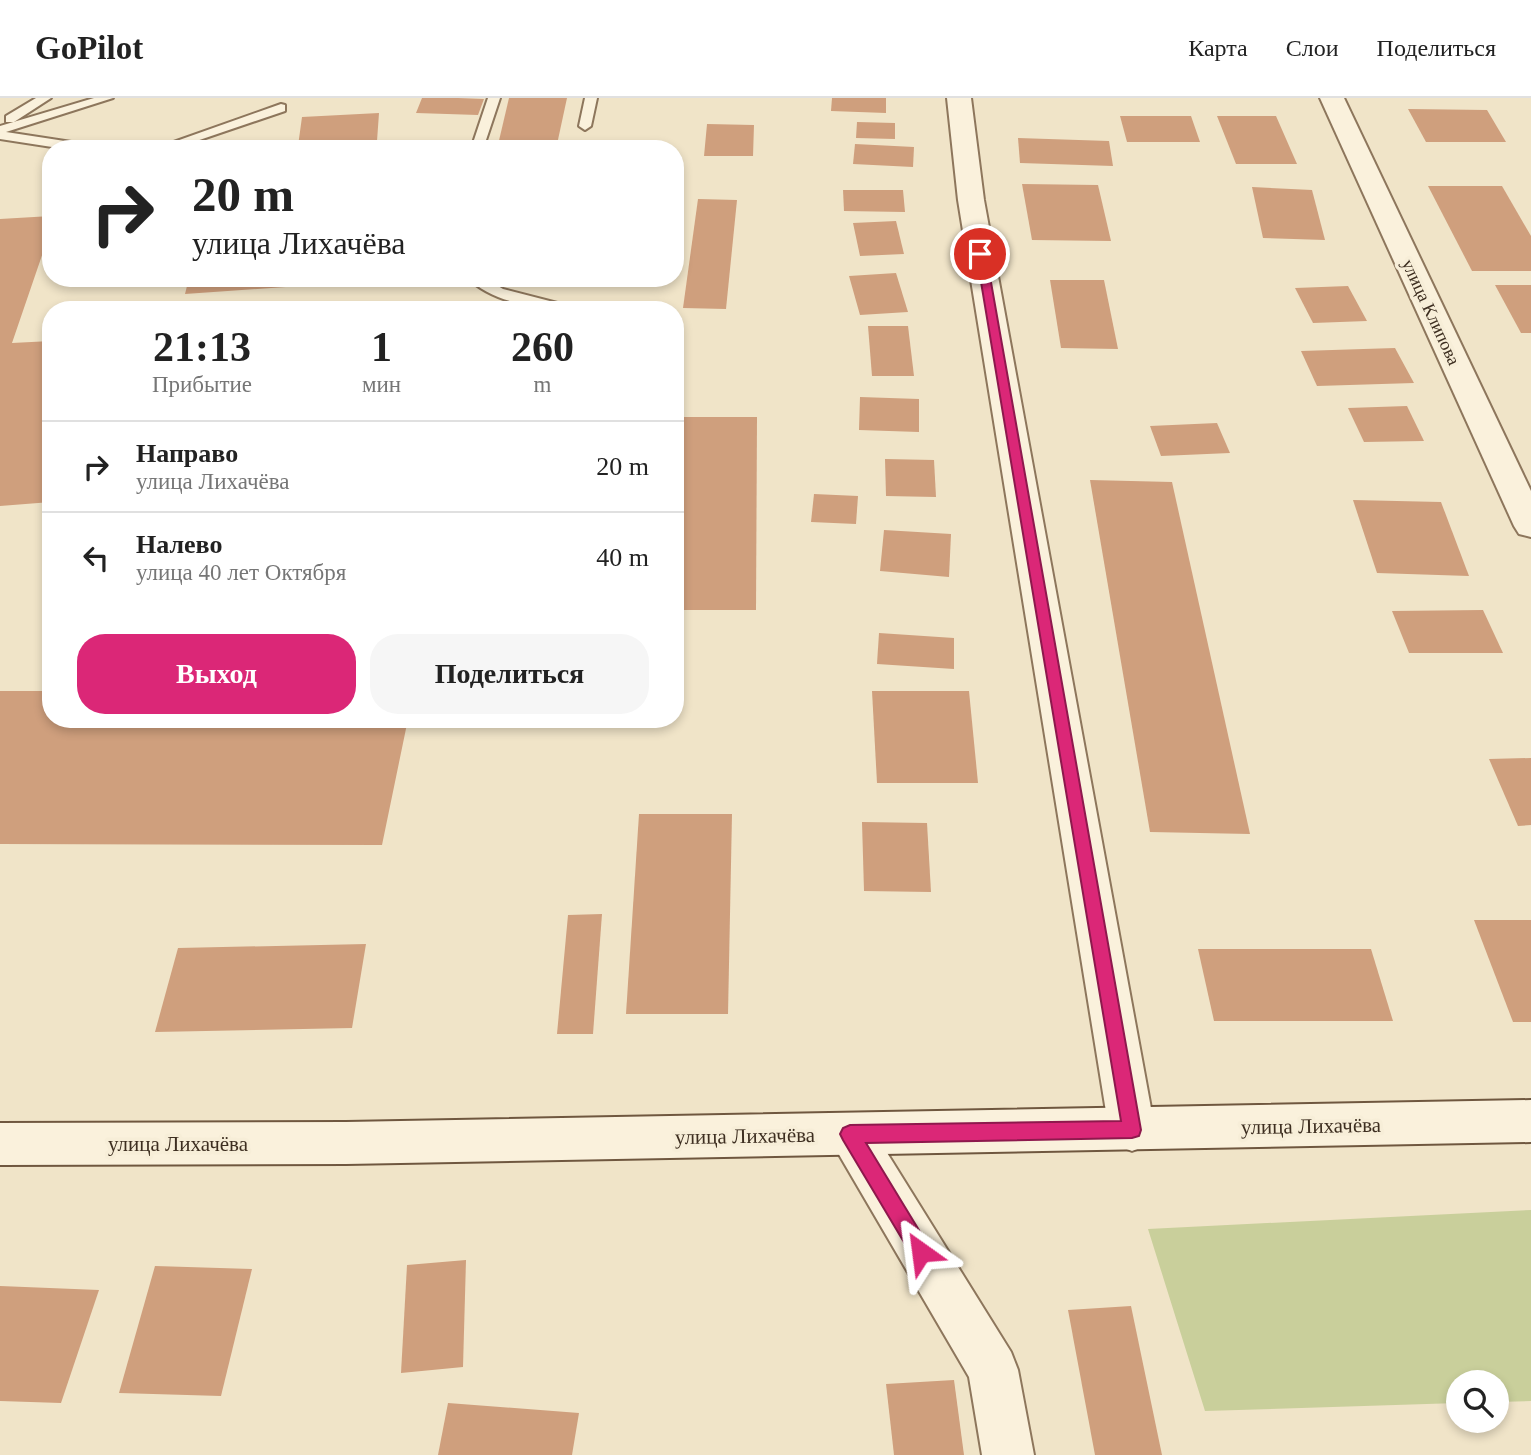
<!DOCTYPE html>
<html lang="ru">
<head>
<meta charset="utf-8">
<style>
	body { margin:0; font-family:Georgia,serif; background:#f6f6f6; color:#222; height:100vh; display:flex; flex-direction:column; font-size:26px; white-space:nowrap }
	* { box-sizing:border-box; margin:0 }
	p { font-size:23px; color:#767676 }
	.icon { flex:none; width:38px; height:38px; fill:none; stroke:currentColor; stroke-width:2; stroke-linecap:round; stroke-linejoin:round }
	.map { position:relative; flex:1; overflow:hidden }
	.drawer { position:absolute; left:42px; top:203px; width:642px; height:427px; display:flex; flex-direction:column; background:#fff; border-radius:28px; box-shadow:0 4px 10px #0003 }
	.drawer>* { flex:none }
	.hud { position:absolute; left:42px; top:42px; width:642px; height:147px; border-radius:28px; box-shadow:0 4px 10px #0003; background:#fff; color:#222; overflow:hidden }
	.fabs { position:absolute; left:1446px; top:1272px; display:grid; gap:14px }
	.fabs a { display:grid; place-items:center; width:63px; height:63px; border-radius:50%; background:#fff; box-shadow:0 4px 10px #0003; font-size:35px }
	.pin { position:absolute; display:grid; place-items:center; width:60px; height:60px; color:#fff; margin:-30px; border:4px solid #fff; border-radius:50%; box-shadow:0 2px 7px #0007 }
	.me { position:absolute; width:77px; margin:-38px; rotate:329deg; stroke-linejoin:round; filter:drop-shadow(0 0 5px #0008) }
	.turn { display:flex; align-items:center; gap:24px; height:147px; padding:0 35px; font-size:32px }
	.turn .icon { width:91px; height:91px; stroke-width:2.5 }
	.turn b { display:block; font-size:49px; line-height:60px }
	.eta { display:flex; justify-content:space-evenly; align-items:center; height:119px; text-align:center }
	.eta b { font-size:42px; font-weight:700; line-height:49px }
	.action { display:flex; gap:14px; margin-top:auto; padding:14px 35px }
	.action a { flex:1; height:80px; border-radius:28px; background:#db2777; color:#fff; font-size:28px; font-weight:700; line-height:80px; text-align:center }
	.action a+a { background:#f6f6f6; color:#222 }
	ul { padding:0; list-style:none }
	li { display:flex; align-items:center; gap:21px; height:91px; padding:0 35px; border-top:2px solid #e0e0e0 }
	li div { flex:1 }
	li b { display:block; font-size:26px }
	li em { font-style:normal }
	header { display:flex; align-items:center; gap:42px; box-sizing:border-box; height:98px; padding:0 35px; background:#fff; border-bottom:2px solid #e0e0e0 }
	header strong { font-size:33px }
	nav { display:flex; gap:38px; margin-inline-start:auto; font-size:24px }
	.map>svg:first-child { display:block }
	.green { fill:#c9cf9b }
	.building { fill:#cf9f7d }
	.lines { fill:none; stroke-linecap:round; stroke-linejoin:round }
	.lane-casing { stroke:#8d765c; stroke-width:4 }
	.street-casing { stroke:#8d765c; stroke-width:4 }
	.secondary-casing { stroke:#6f573f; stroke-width:4 }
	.lane { fill:#faf1dc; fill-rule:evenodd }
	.street { fill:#faf1dc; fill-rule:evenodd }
	.secondary { fill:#faf1dc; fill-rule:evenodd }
	.route { fill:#db2777; stroke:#8e194d; stroke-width:2 }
	.labels { text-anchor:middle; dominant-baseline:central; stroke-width:7; stroke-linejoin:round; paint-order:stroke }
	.far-street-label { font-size:18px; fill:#3d2e20; stroke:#f7eed8 }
	.street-label { font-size:21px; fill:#3d2e20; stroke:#f7eed8 }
</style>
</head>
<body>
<header>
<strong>GoPilot</strong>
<nav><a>Карта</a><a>Слои</a><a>Поделиться</a></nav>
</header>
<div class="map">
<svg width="1531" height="1357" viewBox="0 0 1531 1357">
	<rect width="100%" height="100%" fill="#f0e4c8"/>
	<polygon class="green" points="1531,1112 1531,1303 1496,1304 1496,1284 1458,1284 1458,1305 1205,1313 1148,1131"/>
	<g class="building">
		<polygon points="422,0 458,0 484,1 478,17 416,15"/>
		<polygon points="509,0 567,0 556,51 497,51"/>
		<polygon points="832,0 886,0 886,15 831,13"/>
		<polygon points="1408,11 1487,12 1506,44 1426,44"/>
		<polygon points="379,15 377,43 397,42 397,51 283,51 298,48 302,19"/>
		<polygon points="1120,18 1191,18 1200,44 1127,44"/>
		<polygon points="1217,18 1276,18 1297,66 1236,66"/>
		<polygon points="857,24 895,25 895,41 856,40"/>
		<polygon points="707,26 754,27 753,58 704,58"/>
		<polygon points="1018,40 1109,43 1113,68 1020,65"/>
		<polygon points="855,46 914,49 913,69 853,66"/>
		<polygon points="583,47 642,48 642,51 582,51"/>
		<polygon points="1022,86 1098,87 1111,143 1032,142"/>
		<polygon points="1428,88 1502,88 1531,138 1531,173 1472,173"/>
		<polygon points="1252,89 1312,92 1325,142 1263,140"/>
		<polygon points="843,92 903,92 905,114 844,113"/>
		<polygon points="698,101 737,102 726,211 683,210"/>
		<polygon points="51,118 51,131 12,245 51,243 51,404 0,408 0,121"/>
		<polygon points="896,123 904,156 860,158 853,125"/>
		<polygon points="896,175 908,214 860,217 849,178"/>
		<polygon points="189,180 329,180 328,186 185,196"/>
		<polygon points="1050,182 1104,182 1118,251 1061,250"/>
		<polygon points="1495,187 1531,187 1531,235 1521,235"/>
		<polygon points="1348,188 1367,223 1313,225 1295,190"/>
		<polygon points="868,228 908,228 914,278 872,278"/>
		<polygon points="1395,250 1414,285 1317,288 1301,253"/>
		<polygon points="860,299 919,301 919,334 859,332"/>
		<polygon points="1407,308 1424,343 1364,344 1348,310"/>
		<polygon points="676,319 757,319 756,512 676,512"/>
		<polygon points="1217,325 1230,355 1161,358 1150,328"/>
		<polygon points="885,361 934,362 936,399 886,398"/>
		<polygon points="1090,382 1172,384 1250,736 1150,734"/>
		<polygon points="814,396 858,398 856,426 811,424"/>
		<polygon points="1353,402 1441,404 1469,478 1377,475"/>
		<polygon points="884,432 951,436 949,479 880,473"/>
		<polygon points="1483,512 1503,555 1409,555 1392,513"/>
		<polygon points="879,535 954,540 954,571 877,566"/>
		<polygon points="0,593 51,593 51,621 408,621 382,747 0,746"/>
		<polygon points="872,593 969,593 978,685 877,685"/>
		<polygon points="1531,660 1531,727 1518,728 1489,661"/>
		<polygon points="639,716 732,716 728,916 626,916"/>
		<polygon points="862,724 927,725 931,794 864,793"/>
		<polygon points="602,816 593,936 557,936 568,817"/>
		<polygon points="1474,822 1531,822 1531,924 1513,924"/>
		<polygon points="366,846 352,930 155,934 178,850"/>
		<polygon points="1198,851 1371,851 1393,923 1214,923"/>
		<polygon points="466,1162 463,1269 401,1275 407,1167"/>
		<polygon points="155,1168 252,1171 221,1298 119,1295"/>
		<polygon points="0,1188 99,1192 61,1305 0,1303"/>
		<polygon points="1131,1208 1162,1357 1095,1357 1068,1212"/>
		<polygon points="954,1282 964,1357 894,1357 886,1286"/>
		<polygon points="448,1305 579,1315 572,1357 438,1357"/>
	</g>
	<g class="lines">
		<defs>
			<g id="lane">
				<polygon points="36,0 51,0 14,24 6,24 6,18"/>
				<polygon points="94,0 113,0 6,34 91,47 97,51 65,51 0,41 0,28"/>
				<polygon points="488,0 500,0 483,51 471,51"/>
				<polygon points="585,0 597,0 591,28 585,32 579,28"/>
				<polygon points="281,6 285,7 285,13 173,51 154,51"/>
				<path d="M 468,180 L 485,180 L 503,191 L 573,209 L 575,212 C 541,212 493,205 468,180 Z"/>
			</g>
			<g id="street">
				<polygon points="947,0 971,0 984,102 1155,1032 1148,1047 1132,1053 1116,1047 1109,1032 958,102"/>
				<polygon points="1320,0 1344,0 1531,393 1531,439 1519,436 1514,428"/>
				<polygon points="850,1015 866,1021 1011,1254 1018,1272 1034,1357 982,1357 969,1279 827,1036 834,1021"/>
			</g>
			<polygon id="secondary" points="1531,1002 1531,1044 346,1066 0,1067 0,1025 346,1024"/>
		</defs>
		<use href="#lane" class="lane-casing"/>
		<use href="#street" class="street-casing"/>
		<use href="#secondary" class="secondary-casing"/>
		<use href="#lane" class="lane"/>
		<use href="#street" class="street"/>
		<use href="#secondary" class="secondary"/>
	</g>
	<polygon class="route" points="976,154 986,156 1141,1032 1139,1038 1132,1040 866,1045 928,1147 931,1154 928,1161 921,1164 914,1161 843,1042 840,1036 843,1030 850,1027 1121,1023"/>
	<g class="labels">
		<g class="far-street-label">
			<text transform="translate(1431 214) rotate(65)">улица Клипова</text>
		</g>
		<g class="street-label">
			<text transform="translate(1311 1028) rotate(-1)">улица Лихачёва</text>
			<text transform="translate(745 1038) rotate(-1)">улица Лихачёва</text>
			<text x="178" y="1046">улица Лихачёва</text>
		</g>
	</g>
</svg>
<div class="fabs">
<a><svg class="icon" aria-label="search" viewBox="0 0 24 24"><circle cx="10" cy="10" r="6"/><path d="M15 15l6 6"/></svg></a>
</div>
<div class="pin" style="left:980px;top:156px;background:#d93025"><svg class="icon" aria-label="arrive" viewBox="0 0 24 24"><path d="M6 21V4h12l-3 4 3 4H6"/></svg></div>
<svg class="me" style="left:921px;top:1154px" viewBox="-20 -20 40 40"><path d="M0-17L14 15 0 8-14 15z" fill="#db2777" stroke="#fff" stroke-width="4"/></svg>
<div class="hud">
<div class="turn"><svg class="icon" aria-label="right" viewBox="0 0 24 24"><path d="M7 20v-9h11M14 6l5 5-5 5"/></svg><div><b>20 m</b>улица Лихачёва</div></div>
</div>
<section class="drawer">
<div class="eta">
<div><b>21:13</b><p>Прибытие</p></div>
<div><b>1</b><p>мин</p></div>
<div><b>260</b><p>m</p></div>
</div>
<ul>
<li><svg class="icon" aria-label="right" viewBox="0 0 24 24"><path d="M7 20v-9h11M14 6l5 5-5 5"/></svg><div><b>Направо</b><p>улица Лихачёва</p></div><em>20 m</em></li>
<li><svg class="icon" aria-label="left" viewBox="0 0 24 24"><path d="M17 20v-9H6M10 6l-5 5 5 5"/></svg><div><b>Налево</b><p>улица 40 лет Октября</p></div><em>40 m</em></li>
</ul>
<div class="action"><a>Выход</a><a>Поделиться</a></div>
</section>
</div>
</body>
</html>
